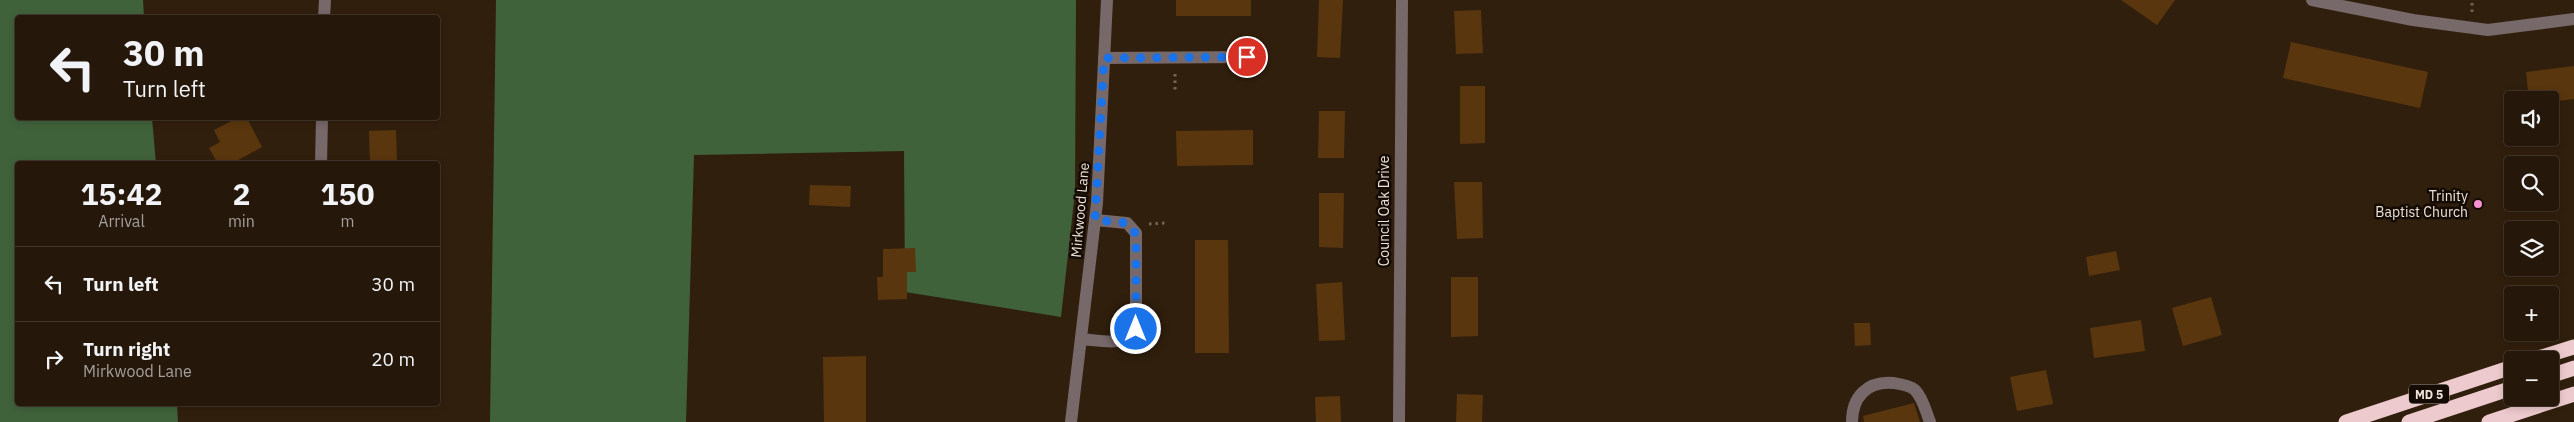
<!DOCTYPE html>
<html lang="en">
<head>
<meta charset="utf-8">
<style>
	body { margin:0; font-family:"IBM Plex Sans",sans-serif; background:#2d2013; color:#f1f3f6; height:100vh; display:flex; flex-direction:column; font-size:19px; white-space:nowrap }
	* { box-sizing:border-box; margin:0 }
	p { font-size:16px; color:#a39f9c }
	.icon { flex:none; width:28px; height:28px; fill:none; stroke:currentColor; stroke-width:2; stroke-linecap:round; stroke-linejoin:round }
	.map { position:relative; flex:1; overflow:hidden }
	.drawer { position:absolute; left:15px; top:161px; width:425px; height:245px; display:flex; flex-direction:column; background:#25170a; border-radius:5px; box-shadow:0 2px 8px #0003,0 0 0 1px #42362b }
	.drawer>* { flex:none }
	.guide { position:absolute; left:15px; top:15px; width:425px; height:105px; border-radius:5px; box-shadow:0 2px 8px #0003,0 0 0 1px #42362b; background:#25170a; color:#f1f3f6; overflow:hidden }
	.fabs { position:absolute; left:2504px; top:91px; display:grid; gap:10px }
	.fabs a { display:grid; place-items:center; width:55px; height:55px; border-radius:5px; background:#25170a; box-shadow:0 2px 8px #0003,0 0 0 1px #42362b; font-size:25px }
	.pin { position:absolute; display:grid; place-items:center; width:42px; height:42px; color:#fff; margin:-21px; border:2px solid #fff; border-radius:50%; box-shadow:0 1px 5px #0007 }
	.me { position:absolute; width:55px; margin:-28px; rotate:0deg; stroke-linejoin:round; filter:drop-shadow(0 0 4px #0008) }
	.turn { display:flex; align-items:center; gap:18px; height:105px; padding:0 25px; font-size:22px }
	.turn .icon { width:65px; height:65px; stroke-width:2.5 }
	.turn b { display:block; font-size:35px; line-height:42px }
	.eta { display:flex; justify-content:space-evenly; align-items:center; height:85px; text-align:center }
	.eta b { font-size:30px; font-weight:700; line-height:35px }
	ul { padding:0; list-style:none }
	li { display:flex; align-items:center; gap:15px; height:75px; padding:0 25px; border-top:1px solid #42362b }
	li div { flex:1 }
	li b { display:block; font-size:19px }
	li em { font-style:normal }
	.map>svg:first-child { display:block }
	.forest { fill:#40623b }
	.building { fill:#5a360e }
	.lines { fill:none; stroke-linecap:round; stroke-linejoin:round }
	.path { stroke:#746455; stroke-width:3; stroke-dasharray:2.5 4; stroke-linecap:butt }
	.minor { stroke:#77686a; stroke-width:12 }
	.highway { stroke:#edcacd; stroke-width:15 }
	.route { stroke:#1a73e8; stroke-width:9; stroke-dasharray:0 16.2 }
	.poi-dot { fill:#f690cf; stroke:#130b04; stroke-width:2 }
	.labels { text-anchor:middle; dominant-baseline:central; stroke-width:5; stroke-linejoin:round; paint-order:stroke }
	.shield { fill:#130b04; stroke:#aea298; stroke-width:1 }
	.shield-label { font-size:12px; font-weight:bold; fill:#f0e3d8 }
	.poi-label { font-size:14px; fill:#f0e3d8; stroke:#130b04; text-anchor:end }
	.street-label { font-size:14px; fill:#f0e3d8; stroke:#130b04 }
</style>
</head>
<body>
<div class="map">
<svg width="2574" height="422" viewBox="0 0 2574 422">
	<rect width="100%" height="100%" fill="#311f0d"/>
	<g class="forest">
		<polygon points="0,0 143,0 144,17 18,18 18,118 152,118 156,164 18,164 18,404 177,404 178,422 0,422"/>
		<polygon points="496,0 1076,0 1075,192 1061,317 905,292 904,151 694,155 686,422 490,422"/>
	</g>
	<g class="building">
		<rect x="1176" y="0" width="75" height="16"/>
		<polygon points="1319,0 1343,0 1340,58 1317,57"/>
		<polygon points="2121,0 2175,0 2157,25"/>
		<polygon points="1481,10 1483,53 1456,54 1454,11"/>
		<polygon points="2291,42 2428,72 2420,108 2283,78"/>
		<polygon points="2574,66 2574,99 2550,102 2550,100 2529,100 2526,72"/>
		<polygon points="1460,86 1485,86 1485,143 1460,144"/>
		<polygon points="1319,111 1345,111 1344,158 1318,158"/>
		<polygon points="237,118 247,118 262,147 231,164 218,164 209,148 220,142 214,130"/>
		<polygon points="396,130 397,164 370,164 369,131"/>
		<polygon points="1253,130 1253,165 1177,166 1176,131"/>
		<polygon points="1454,182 1482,182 1483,238 1457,239"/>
		<polygon points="810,185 851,186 850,207 809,205"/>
		<polygon points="1319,193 1344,193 1343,248 1319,247"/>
		<polygon points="1195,240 1228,240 1229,353 1195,353"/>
		<polygon points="915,248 916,272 907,272 907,299 878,300 877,277 883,277 883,249"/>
		<polygon points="2116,251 2120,270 2089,276 2086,257"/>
		<polygon points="1451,277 1478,277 1478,336 1451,337"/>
		<polygon points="1342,282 1345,340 1319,341 1316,284"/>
		<polygon points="2211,297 2222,335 2183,346 2172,308"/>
		<polygon points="2141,320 2145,351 2094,358 2090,328"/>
		<polygon points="1854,323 1870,323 1871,345 1855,346"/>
		<polygon points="866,356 866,422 824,422 823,357"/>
		<polygon points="2046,370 2053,404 2017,411 2010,377"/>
		<polygon points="1457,394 1483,395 1482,422 1456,422"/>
		<polygon points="1340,396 1341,422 1316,422 1315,397"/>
		<polygon points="1914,403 1920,422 1864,422 1863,416"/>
	</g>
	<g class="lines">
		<g class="path">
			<polyline points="2472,12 2472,0"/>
			<polyline points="1175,74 1175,93"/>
			<polyline points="1149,224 1166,223"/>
		</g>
		<g class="minor">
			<polyline points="2312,0 2413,20 2488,30 2574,19"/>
			<polyline points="324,18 325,0"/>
			<polyline points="1104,58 1247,57"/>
			<polyline points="321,164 322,118"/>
			<path d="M 1081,339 C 1099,340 1127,348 1136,329 L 1136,233 L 1127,223 L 1095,220"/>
			<polyline points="1071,422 1097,203 1107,0"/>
			<polyline points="1399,422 1402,0"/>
			<path d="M 1852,422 C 1852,397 1867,381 1893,383 C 1900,384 1909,385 1915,390 C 1923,398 1926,412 1930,422"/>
		</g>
		<g class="highway">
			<polyline points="2532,360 2574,347"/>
			<polyline points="2550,376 2574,368"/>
			<polyline points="2346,422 2512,367"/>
			<polyline points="2409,422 2512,388"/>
			<polyline points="2489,422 2574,394"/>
		</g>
	</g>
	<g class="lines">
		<polyline class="route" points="1136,329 1136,234 1127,223 1095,220 1104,58 1247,57"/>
	</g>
	<circle class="poi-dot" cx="2478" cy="204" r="5"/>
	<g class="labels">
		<rect class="shield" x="2409" y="384.5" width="40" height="19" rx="4"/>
		<g class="shield-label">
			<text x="2429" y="394">MD 5</text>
		</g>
		<g class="poi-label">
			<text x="2468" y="196">Trinity<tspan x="2468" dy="16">Baptist Church</tspan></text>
		</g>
		<g class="street-label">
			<text transform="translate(1080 210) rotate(-85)">Mirkwood Lane</text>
			<text transform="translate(1384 211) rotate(-90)">Council Oak Drive</text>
		</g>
	</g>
</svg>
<div class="fabs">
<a><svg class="icon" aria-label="sound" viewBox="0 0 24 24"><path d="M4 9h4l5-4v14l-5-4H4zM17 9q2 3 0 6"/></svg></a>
<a><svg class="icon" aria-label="search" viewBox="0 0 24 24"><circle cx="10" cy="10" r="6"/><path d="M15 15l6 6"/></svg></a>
<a><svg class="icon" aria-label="layers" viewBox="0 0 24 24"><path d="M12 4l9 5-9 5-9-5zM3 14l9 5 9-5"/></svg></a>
<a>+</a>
<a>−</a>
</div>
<div class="pin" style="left:1247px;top:57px;background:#d93025"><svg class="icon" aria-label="arrive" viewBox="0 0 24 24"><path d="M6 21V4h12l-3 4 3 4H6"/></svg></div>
<svg class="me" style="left:1136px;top:329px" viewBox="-20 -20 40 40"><circle r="17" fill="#1a73e8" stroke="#fff" stroke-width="3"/><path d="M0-11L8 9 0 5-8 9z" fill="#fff"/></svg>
<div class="guide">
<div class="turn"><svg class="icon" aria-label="left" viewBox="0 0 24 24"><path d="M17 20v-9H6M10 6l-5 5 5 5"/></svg><div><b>30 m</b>Turn left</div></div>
</div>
<section class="drawer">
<div class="eta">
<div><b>15:42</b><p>Arrival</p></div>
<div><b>2</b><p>min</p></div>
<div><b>150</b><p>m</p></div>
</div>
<ul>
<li><svg class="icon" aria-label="left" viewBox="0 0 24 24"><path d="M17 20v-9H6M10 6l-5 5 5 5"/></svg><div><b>Turn left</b></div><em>30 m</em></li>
<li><svg class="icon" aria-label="right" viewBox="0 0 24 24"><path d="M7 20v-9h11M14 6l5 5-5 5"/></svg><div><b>Turn right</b><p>Mirkwood Lane</p></div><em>20 m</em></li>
</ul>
</section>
</div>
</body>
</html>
